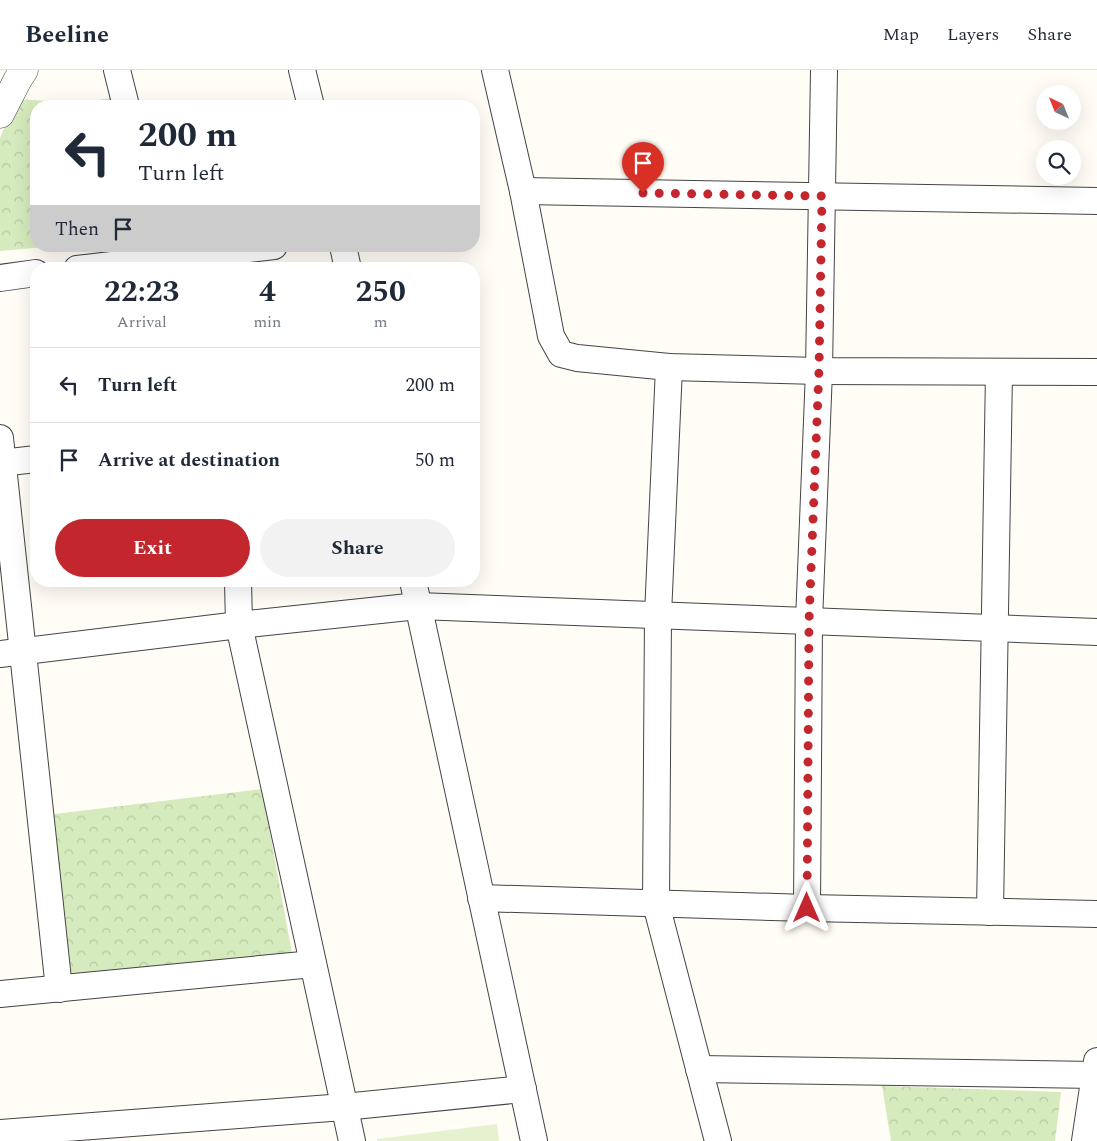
<!DOCTYPE html>
<html lang="en">
<head>
<meta charset="utf-8">
<style>
	body { margin:0; font-family:Spectral,serif; background:#f2f2f3; color:#1f2937; height:100vh; display:flex; flex-direction:column; font-size:19px; white-space:nowrap }
	* { box-sizing:border-box; margin:0 }
	p { font-size:16px; color:#747a83 }
	.icon { flex:none; width:28px; height:28px; fill:none; stroke:currentColor; stroke-width:2; stroke-linecap:round; stroke-linejoin:round }
	.map { position:relative; flex:1; overflow:hidden }
	.details { position:absolute; left:30px; top:192px; width:450px; height:325px; display:flex; flex-direction:column; background:#fff; border-radius:20px; box-shadow:0 5px 20px #0002 }
	.details>* { flex:none }
	.guide { position:absolute; left:30px; top:30px; width:450px; height:152px; border-radius:20px; box-shadow:0 5px 20px #0002; background:#fff; color:#1f2937; overflow:hidden }
	.needle { width:32px; rotate:317deg }
	.controls { position:absolute; left:1036px; top:15px; display:grid; gap:10px }
	.controls a { display:grid; place-items:center; width:45px; height:45px; border-radius:50%; background:#fff; box-shadow:0 5px 20px #0002; font-size:25px }
	.pin { position:absolute; display:grid; place-items:center; width:42px; height:42px; color:#fff; margin:-51px -21px; border-radius:50% 50% 50% 0; rotate:-45deg; box-shadow:0 0 5px #0007 }
	.pin .icon { rotate:45deg }
	.me { position:absolute; width:55px; margin:-28px; rotate:0deg; stroke-linejoin:round; filter:drop-shadow(0 0 4px #0008) }
	.turn { display:flex; align-items:center; gap:18px; height:105px; padding:0 25px; font-size:22px }
	.turn .icon { width:65px; height:65px; stroke-width:2.5 }
	.turn b { display:block; font-size:35px; line-height:42px }
	.then { display:flex; align-items:center; height:48px; padding:0 25px; background:#0003; gap:10px; font-size:19px }
	.eta { display:flex; justify-content:space-evenly; align-items:center; height:85px; text-align:center }
	.eta b { font-size:30px; font-weight:700; line-height:35px }
	.cta { display:flex; gap:10px; margin-top:auto; padding:10px 25px }
	.cta a { flex:1; height:58px; border-radius:30px; background:#c4262e; color:#fff; font-size:20px; font-weight:700; line-height:58px; text-align:center }
	.cta a+a { background:#f2f2f3; color:#1f2937 }
	ul { padding:0; list-style:none }
	li { display:flex; align-items:center; gap:15px; height:75px; padding:0 25px; border-top:1px solid #e0e1e3 }
	li div { flex:1 }
	li b { display:block; font-size:19px }
	li em { font-style:normal }
	header { display:flex; align-items:center; gap:30px; box-sizing:border-box; height:70px; padding:0 25px; background:#fff; border-bottom:1px solid #e0e1e3 }
	header strong { font-size:24px }
	nav { display:flex; gap:28px; margin-inline-start:auto; font-size:18px }
	.map>svg:first-child { display:block }
	.park { fill:url(#park-crowns) }
	.pitch { fill:#e6f2cf }
	.lines { fill:none; stroke-linecap:round; stroke-linejoin:round }
	.minor-casing { stroke:#444; stroke-width:28 }
	.tertiary-casing { stroke:#444; stroke-width:29 }
	.minor { stroke:#fff; stroke-width:26 }
	.tertiary { stroke:#fff; stroke-width:28 }
	.route { stroke:#c4262e; stroke-width:9; stroke-dasharray:0 16.2 }
</style>
</head>
<body>
<header>
<strong>Beeline</strong>
<nav><a>Map</a><a>Layers</a><a>Share</a></nav>
</header>
<div class="map">
<svg width="1097" height="1071" viewBox="0 0 1097 1071">
	<defs>
		<pattern id="park-crowns" width="20" height="18" patternUnits="userSpaceOnUse" patternTransform="scale(1.25)"><rect width="20" height="18" fill="#d5ebbd"/><path d="M2 6a3 3 0 1 1 6 0M12 15a3 3 0 1 1 6 0" fill="none" stroke="#b6c8a1"/></pattern>
	</defs>
	<rect width="100%" height="100%" fill="#fffdf5"/>
	<g class="park">
		<polygon points="111,28 113,36 36,36 36,176 57,176 0,181 0,68 17,29 79,33"/>
		<polygon points="262,719 293,889 66,909 46,745"/>
		<polygon points="882,1016 1061,1022 1055,1071 891,1071"/>
	</g>
	<polygon class="pitch" points="497,1054 499,1071 377,1071 377,1069"/>
	<g class="lines">
		<defs>
			<g id="minor">
				<polyline points="117,0 126,36"/>
				<polyline points="302,0 311,36"/>
				<polyline points="495,0 523,121 551,266 561,284 577,288 669,297 819,301 1097,302"/>
				<polyline points="523,121 1097,131"/>
				<polyline points="343,176 348,199"/>
				<polyline points="77,199 274,176"/>
				<polyline points="0,208 36,203"/>
				<polyline points="669,297 658,545 656,834 718,1071"/>
				<polyline points="0,368 59,919"/>
				<polyline points="0,393 36,389"/>
				<polyline points="238,511 239,555 352,1071"/>
				<polyline points="413,511 534,1071"/>
				<polyline points="0,584 239,555 418,536 1097,562"/>
				<polyline points="481,828 807,838 1097,844"/>
				<polyline points="807,838 809,551 819,301 824,0"/>
				<polyline points="990,842 999,302"/>
				<polyline points="0,924 313,894"/>
				<polyline points="699,999 1095,1005"/>
				<polyline points="0,1063 344,1037 523,1019"/>
				<polyline points="1085,1071 1097,991"/>
			</g>
			<polyline id="tertiary" points="0,44 18,9 24,0"/>
		</defs>
		<use href="#minor" class="minor-casing"/>
		<use href="#tertiary" class="tertiary-casing"/>
		<use href="#minor" class="minor"/>
		<use href="#tertiary" class="tertiary"/>
	</g>
	<g class="lines">
		<polyline class="route" points="643,123 822,126 819,300 809,551 807,838"/>
	</g>
</svg>
<div class="controls">
<a><svg class="needle" viewBox="-14 -14 28 28"><path d="M0-13l5 13h-10z" fill="#e53935"/><path d="M0 13l5-13h-10z" fill="#747a83"/></svg></a>
<a><svg class="icon" aria-label="search" viewBox="0 0 24 24"><circle cx="10" cy="10" r="6"/><path d="M15 15l6 6"/></svg></a>
</div>
<div class="pin" style="left:643px;top:123px;background:#d93025"><svg class="icon" aria-label="arrive" viewBox="0 0 24 24"><path d="M6 21V4h12l-3 4 3 4H6"/></svg></div>
<svg class="me" style="left:807px;top:838px" viewBox="-20 -20 40 40"><path d="M0-17L14 15 0 8-14 15z" fill="#c4262e" stroke="#fff" stroke-width="4"/></svg>
<div class="guide">
<div class="turn"><svg class="icon" aria-label="left" viewBox="0 0 24 24"><path d="M17 20v-9H6M10 6l-5 5 5 5"/></svg><div><b>200 m</b>Turn left</div></div>
<div class="then">Then<svg class="icon" aria-label="arrive" viewBox="0 0 24 24"><path d="M6 21V4h12l-3 4 3 4H6"/></svg></div>
</div>
<section class="details">
<div class="eta">
<div><b>22:23</b><p>Arrival</p></div>
<div><b>4</b><p>min</p></div>
<div><b>250</b><p>m</p></div>
</div>
<ul>
<li><svg class="icon" aria-label="left" viewBox="0 0 24 24"><path d="M17 20v-9H6M10 6l-5 5 5 5"/></svg><div><b>Turn left</b></div><em>200 m</em></li>
<li><svg class="icon" aria-label="arrive" viewBox="0 0 24 24"><path d="M6 21V4h12l-3 4 3 4H6"/></svg><div><b>Arrive at destination</b></div><em>50 m</em></li>
</ul>
<div class="cta"><a>Exit</a><a>Share</a></div>
</section>
</div>
</body>
</html>
